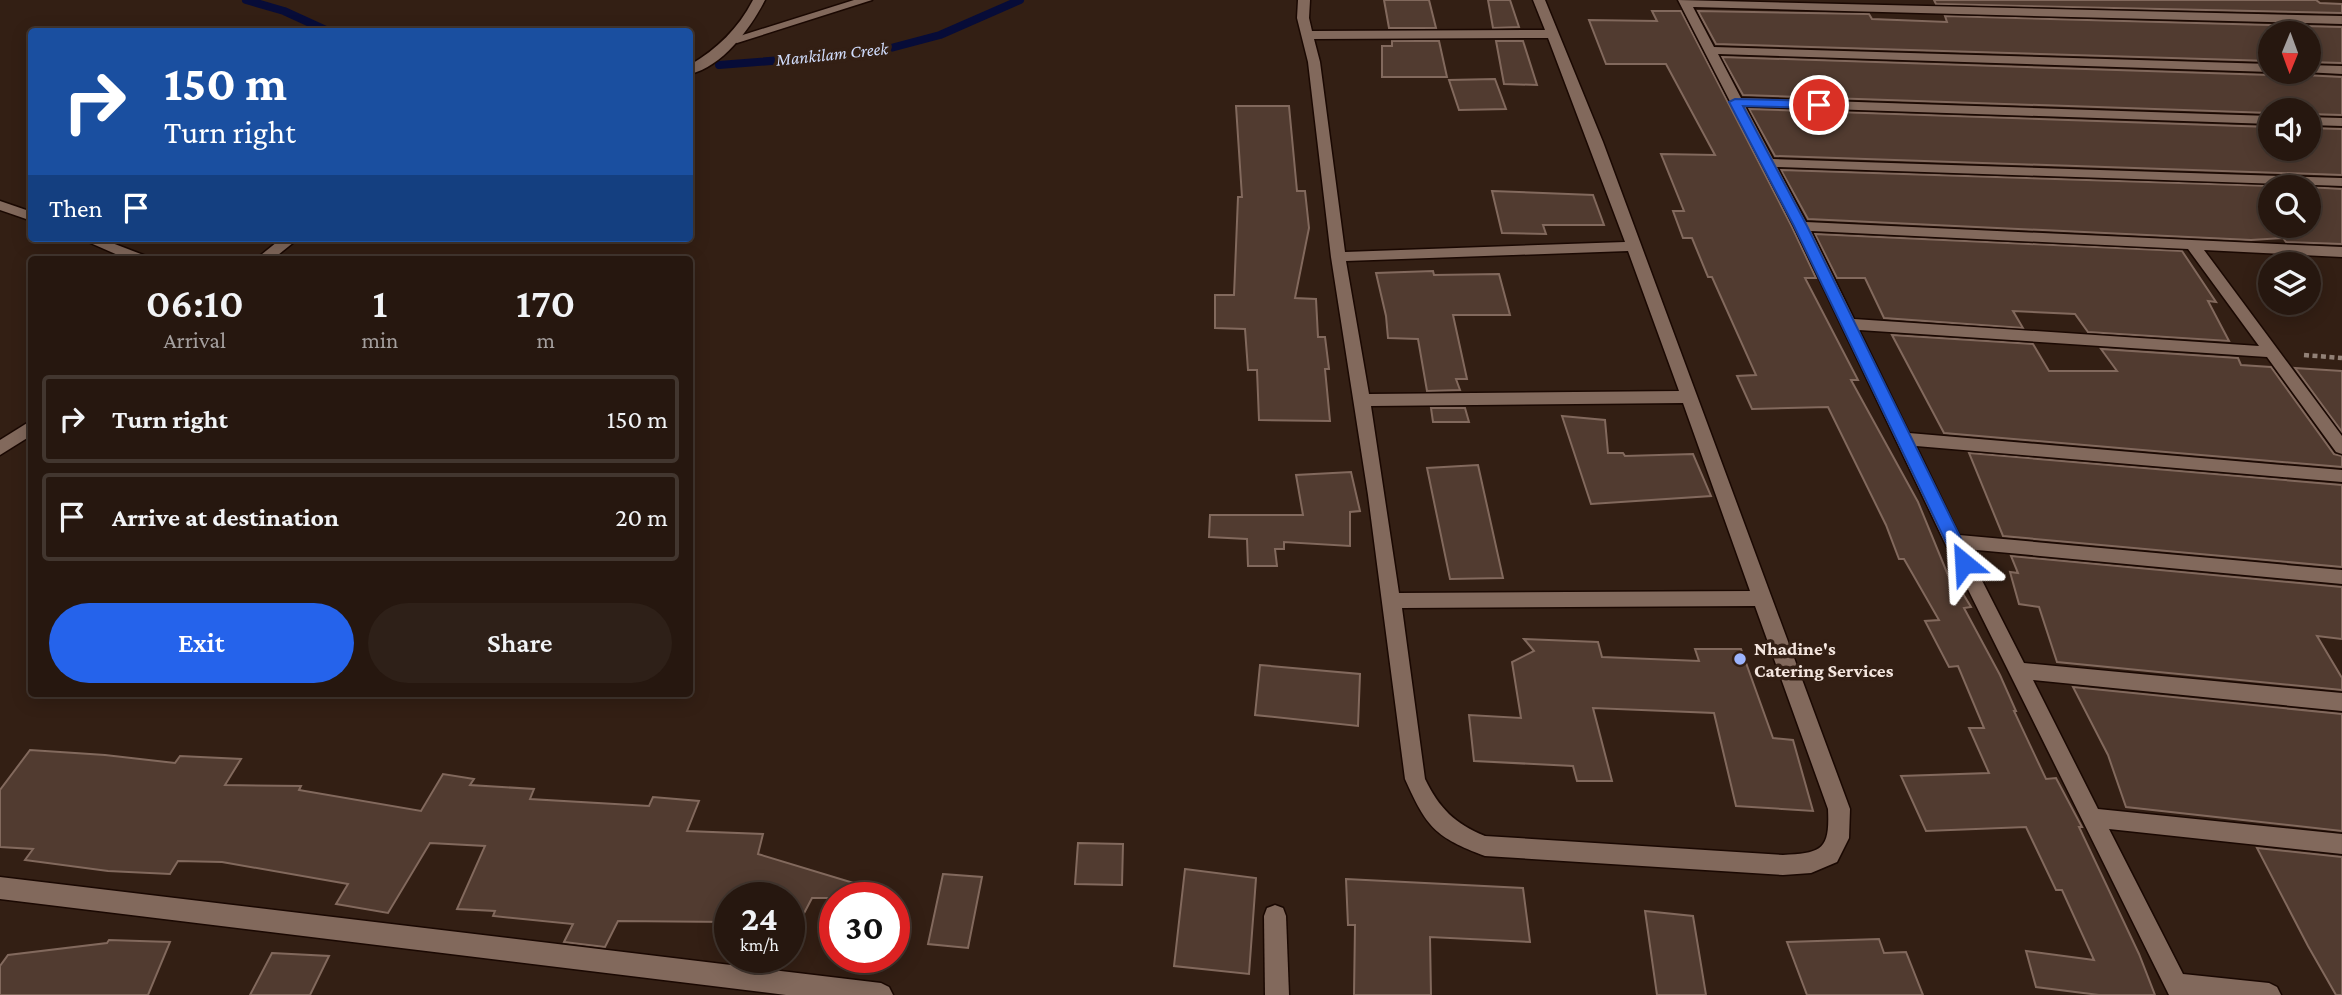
<!DOCTYPE html>
<html lang="en">
<head>
<meta charset="utf-8">
<style>
	body { margin:0; font-family:"Crimson Pro",serif; background:#2e2018; color:#f1f3f6; height:100vh; display:flex; flex-direction:column; font-size:26px; white-space:nowrap }
	* { box-sizing:border-box; margin:0 }
	p { font-size:23px; color:#a49f9e }
	.icon { flex:none; width:38px; height:38px; fill:none; stroke:currentColor; stroke-width:2; stroke-linecap:round; stroke-linejoin:round }
	.map { position:relative; flex:1; overflow:hidden }
	.side { position:absolute; left:28px; top:256px; width:665px; height:441px; display:flex; flex-direction:column; background:#26170f; border-radius:7px; box-shadow:0 4px 18px #0003,0 0 0 2px #42362f }
	.side>* { flex:none }
	.hud { position:absolute; left:28px; top:28px; width:665px; height:214px; border-radius:7px; box-shadow:0 4px 18px #0003,0 0 0 2px #42362f; background:#1a4fa0; color:#fff; overflow:hidden }
	.needle { width:46px; rotate:181deg }
	.tools { position:absolute; left:2258px; top:21px; display:grid; gap:14px }
	.tools a { display:grid; place-items:center; width:63px; height:63px; border-radius:50%; background:#26170f; box-shadow:0 4px 18px #0003,0 0 0 2px #42362f; font-size:35px }
	.speed { position:absolute; left:714px; top:882px; display:flex; gap:14px; font-size:35px; font-weight:700; text-align:center }
	.speed>* { display:grid; place-content:center; width:91px; height:91px; border-radius:50%; background:#26170f; box-shadow:0 4px 18px #0003,0 0 0 2px #42362f; line-height:1 }
	.speed small { font-size:18px; font-weight:400 }
	.speed .limit { border:10px solid #d22; background:#fff; color:#111 }
	.pin { position:absolute; display:grid; place-items:center; width:60px; height:60px; color:#fff; margin:-30px; border:4px solid #fff; border-radius:50%; box-shadow:0 2px 7px #0007 }
	.me { position:absolute; width:77px; margin:-38px; rotate:333deg; stroke-linejoin:round; filter:drop-shadow(0 0 5px #0008) }
	.turn { display:flex; align-items:center; gap:24px; height:147px; padding:0 21px; font-size:32px }
	.turn .icon { width:91px; height:91px; stroke-width:2.5 }
	.turn b { display:block; font-size:49px; line-height:60px }
	.then { display:flex; align-items:center; height:66px; padding:0 21px; background:#0003; gap:14px; font-size:26px }
	.eta { display:flex; justify-content:space-evenly; align-items:center; height:119px; text-align:center }
	.eta b { font-size:42px; font-weight:600; line-height:49px }
	.cta { display:flex; gap:14px; margin-top:auto; padding:14px 21px }
	.cta a { flex:1; height:80px; border-radius:42px; background:#2563eb; color:#fff; font-size:28px; font-weight:600; line-height:80px; text-align:center }
	.cta a+a { background:#2e2018; color:#f1f3f6 }
	ul { padding:0; list-style:none }
	li { display:flex; align-items:center; gap:21px; height:88px; margin:0 14px 10px; padding:0 7px; border:4px solid #42362f; border-radius:7px }
	li div { flex:1 }
	li b { display:block; font-size:26px }
	li em { font-style:normal }
	.map>svg:first-child { display:block }
	.lines { fill:none; stroke-linecap:round; stroke-linejoin:round }
	.stream { stroke:#070c38; stroke-width:8 }
	.building { fill:#513b30; stroke:#82695d; stroke-width:2 }
	.minor-casing { stroke:#1a0802; stroke-width:3 }
	.tertiary-casing { stroke:#1a0802; stroke-width:3 }
	.path { stroke:#928177; stroke-width:4.5; stroke-dasharray:5 3.5; stroke-linecap:butt }
	.minor { fill:#82695c; fill-rule:evenodd }
	.tertiary { fill:#82695c; fill-rule:evenodd }
	.route { fill:#2563eb; stroke:#184099; stroke-width:2 }
	.poi-dot { fill:#9cb4fd; stroke:#331f14; stroke-width:2.5 }
	.labels { text-anchor:middle; dominant-baseline:central; stroke-width:7; stroke-linejoin:round; paint-order:stroke }
	.far-water-label { font-size:18px; font-style:italic; fill:#d0dcfc; stroke:#331f14 }
	.poi-label { font-size:19px; font-weight:bold; fill:#f4e6df; stroke:#331f14; text-anchor:start }
</style>
</head>
<body>
<div class="map">
<svg width="2342" height="995" viewBox="0 0 2342 995">
	<rect width="100%" height="100%" fill="#331f14"/>
	<g class="lines">
		<g class="stream">
			<polyline points="246,0 284,11 330,32"/>
			<polyline points="719,65 872,53 940,35 1020,0"/>
		</g>
	</g>
	<g class="building">
		<polygon points="1384,0 1429,0 1436,28 1389,28"/>
		<polygon points="1488,0 1510,0 1519,27 1493,28"/>
		<polygon points="1934,0 2316,0 2320,3 2342,4 2342,13 1936,4"/>
		<polygon points="1652,11 1681,11 1792,227 1816,278 1805,278 1858,380 1851,380 1918,502 1950,580 1954,579 1971,607 1964,608 2000,675 2016,711 2014,711 2046,779 2056,778 2082,827 2079,827 2139,954 2155,995 2099,995 2036,987 2026,951 2094,960 2062,890 2056,890 2026,827 1926,831 1901,776 1989,773 1969,728 1984,728 1958,666 1949,667 1925,621 1939,620 1904,559 1899,559 1886,525 1828,407 1752,409 1737,376 1756,375 1712,277 1708,277 1692,238 1683,238 1673,211 1684,211 1661,154 1715,155 1666,64 1606,64 1589,20 1657,21"/>
		<polygon points="1698,11 1869,14 1872,19 1947,22 1945,16 2342,27 2342,63 2308,62 2308,33 2270,33 2270,61 1716,44"/>
		<polygon points="1392,41 1439,41 1447,77 1382,77 1382,46 1392,46"/>
		<polygon points="1496,41 1523,41 1537,85 1504,84"/>
		<polygon points="1722,57 2270,75 2273,72 2301,72 2304,75 2342,77 2342,115 2308,114 2308,110 2270,110 2270,113 1743,95"/>
		<polygon points="1495,79 1506,109 1459,110 1449,80"/>
		<polygon points="1236,106 1289,106 1297,191 1305,191 1309,228 1295,298 1316,299 1318,337 1325,337 1329,369 1325,369 1330,421 1259,420 1257,370 1248,370 1245,329 1215,328 1215,295 1234,295 1238,197 1242,197"/>
		<polygon points="1749,109 2270,127 2270,149 2308,149 2308,128 2342,129 2342,175 1775,156"/>
		<polygon points="1781,170 2301,187 2270,187 2270,226 2308,226 2308,187 2342,189 2342,244 2286,242 2283,238 2251,240 1808,219"/>
		<polygon points="1492,191 1593,195 1604,225 1543,225 1546,234 1502,233"/>
		<polygon points="1815,234 2182,251 2216,302 2208,301 2229,341 2088,332 2075,314 2013,311 2023,328 1884,318 1865,278 1837,278"/>
		<polygon points="1433,271 1434,275 1499,274 1510,315 1453,315 1467,379 1456,379 1460,390 1427,391 1418,339 1388,338 1386,316 1376,273"/>
		<polygon points="1892,335 2033,344 2049,371 2117,371 2101,349 2238,358 2241,365 2271,367 2334,454 2342,456 2342,467 1944,433"/>
		<polygon points="2295,368 2342,371 2342,432"/>
		<polygon points="1431,408 1465,408 1469,422 1433,422"/>
		<polygon points="1562,416 1605,420 1608,453 1623,453 1625,456 1693,454 1711,496 1591,504"/>
		<polygon points="1969,453 2342,485 2342,567 2003,536"/>
		<polygon points="1478,465 1503,578 1450,579 1427,468"/>
		<polygon points="1351,472 1360,511 1350,512 1350,546 1284,542 1284,549 1275,549 1277,566 1248,566 1247,539 1209,537 1210,515 1303,515 1296,475"/>
		<polygon points="2011,556 2342,587 2342,639 2317,636 2342,678 2342,690 2057,662 2039,607 2019,604 2010,572 2018,573"/>
		<polygon points="1524,639 1598,642 1602,657 1699,661 1695,649 1741,649 1773,738 1793,740 1813,811 1736,806 1714,713 1593,708 1612,781 1577,781 1573,766 1474,761 1469,715 1521,718 1512,662 1534,651"/>
		<polygon points="1260,665 1360,674 1358,726 1255,715"/>
		<polygon points="2073,687 2342,714 2342,831 2126,807 2108,755"/>
		<polygon points="30,750 105,755 175,763 180,756 241,759 225,785 301,786 299,790 421,811 443,774 474,779 470,785 534,789 530,799 649,806 653,797 699,801 687,831 763,834 758,854 880,891 879,898 812,898 789,942 789,898 730,898 729,922 618,921 605,947 564,942 573,924 493,916 495,911 457,909 485,846 430,843 388,913 336,904 348,884 222,862 178,861 170,874 108,871 25,860 33,849 0,847 0,790"/>
		<polygon points="1078,843 1123,844 1122,885 1075,884"/>
		<polygon points="2257,848 2342,857 2342,995 2336,995 2308,946"/>
		<polygon points="1185,869 1256,878 1249,974 1174,966"/>
		<polygon points="943,874 982,877 968,948 928,944"/>
		<polygon points="1346,879 1523,888 1530,942 1430,937 1431,995 1354,995 1355,925 1348,925"/>
		<polygon points="1645,911 1693,916 1706,995 1657,995"/>
		<polygon points="1879,939 1884,953 1906,952 1923,995 1807,995 1787,942"/>
		<polygon points="109,940 170,942 148,995 0,995 0,966 8,955 107,943"/>
		<polygon points="272,953 329,956 310,995 250,995"/>
	</g>
	<g class="lines">
		<defs>
			<g id="minor">
				<polygon points="854,0 872,0 737,43 727,40"/>
				<path d="M 1298,0 L 1310,0 L 1309,18 L 1312,31 L 1545,30 L 1533,0 L 1545,0 L 1603,142 L 1850,809 L 1849,838 L 1837,862 L 1811,873 L 1783,875 L 1485,856 C 1435,837 1427,828 1405,779 L 1368,495 L 1331,257 L 1308,62 L 1297,18 ZM 1548,38 L 1625,242 L 1345,252 L 1320,62 L 1314,39 ZM 1628,251 L 1679,391 L 1369,394 L 1346,261 ZM 1683,403 L 1750,591 L 1399,593 L 1371,406 ZM 1755,606 L 1828,809 C 1830,850 1822,853 1783,855 L 1485,836 C 1455,824 1439,808 1425,779 L 1402,608 Z"/>
				<path d="M 1678,0 L 2342,16 L 2342,24 L 1693,7 L 1714,47 L 2270,64 L 2270,72 L 1718,54 L 1741,98 L 2270,116 L 2270,124 L 1745,106 L 1773,159 L 2342,178 L 2342,186 L 1777,167 L 1806,222 L 2342,247 L 2342,257 L 2204,250 L 2342,436 L 2342,454 L 2336,452 L 2267,357 L 1859,330 L 1909,433 L 2342,470 L 2342,482 L 1916,446 L 1959,535 L 2342,570 L 2342,584 L 1966,549 L 2024,663 L 2342,693 L 2342,711 L 2033,680 L 2098,809 L 2342,834 L 2342,854 L 2109,829 L 2183,974 L 2269,983 L 2277,987 L 2281,995 L 2169,995 L 1944,541 L 1794,226 ZM 1811,231 L 2188,249 L 2259,346 L 1854,319 Z"/>
				<polygon points="2308,65 2342,66 2342,74 2304,72 2308,72"/>
				<polygon points="2308,117 2342,118 2342,126 2308,125"/>
				<polygon points="0,201 32,212 32,221 0,210"/>
				<polygon points="79,238 99,238 146,256 148,259 127,259"/>
				<polygon points="0,877 881,983 889,987 893,995 786,995 0,899"/>
				<polygon points="1275,905 1283,908 1286,916 1289,995 1265,995 1264,916 1267,908"/>
			</g>
			<g id="tertiary">
				<path d="M 753,0 L 765,0 C 750,29 723,66 690,74 L 690,65 C 717,49 738,29 753,0 Z"/>
				<polygon points="282,238 299,238 273,259 256,259"/>
				<polygon points="32,420 32,435 0,455 0,440"/>
			</g>
		</defs>
		<use href="#minor" class="minor-casing"/>
		<use href="#tertiary" class="tertiary-casing"/>
		<polyline class="path" points="2304,355 2342,358"/>
		<use href="#minor" class="minor"/>
		<use href="#tertiary" class="tertiary"/>
	</g>
	<polygon class="route" points="1735,99 1819,101 1825,105 1819,108 1743,106 1807,226 1973,563 1970,567 1958,567 1956,563 1794,226 1729,102"/>
	<circle class="poi-dot" cx="1740" cy="659" r="7"/>
	<g class="labels">
		<g class="far-water-label">
			<text transform="translate(832 54) rotate(-6)">Mankilam Creek</text>
		</g>
		<g class="poi-label">
			<text x="1754" y="648">Nhadine's<tspan x="1754" dy="22">Catering Services</tspan></text>
		</g>
	</g>
</svg>
<div class="tools">
<a><svg class="needle" viewBox="-14 -14 28 28"><path d="M0-13l5 13h-10z" fill="#e53935"/><path d="M0 13l5-13h-10z" fill="#a49f9e"/></svg></a>
<a><svg class="icon" aria-label="sound" viewBox="0 0 24 24"><path d="M4 9h4l5-4v14l-5-4H4zM17 9q2 3 0 6"/></svg></a>
<a><svg class="icon" aria-label="search" viewBox="0 0 24 24"><circle cx="10" cy="10" r="6"/><path d="M15 15l6 6"/></svg></a>
<a><svg class="icon" aria-label="layers" viewBox="0 0 24 24"><path d="M12 4l9 5-9 5-9-5zM3 14l9 5 9-5"/></svg></a>
</div>
<div class="speed"><div>24<small>km/h</small></div><div class="limit">30</div></div>
<div class="pin" style="left:1819px;top:105px;background:#d93025"><svg class="icon" aria-label="arrive" viewBox="0 0 24 24"><path d="M6 21V4h12l-3 4 3 4H6"/></svg></div>
<svg class="me" style="left:1964px;top:563px" viewBox="-20 -20 40 40"><path d="M0-17L14 15 0 8-14 15z" fill="#2563eb" stroke="#fff" stroke-width="4"/></svg>
<div class="hud">
<div class="turn"><svg class="icon" aria-label="right" viewBox="0 0 24 24"><path d="M7 20v-9h11M14 6l5 5-5 5"/></svg><div><b>150 m</b>Turn right</div></div>
<div class="then">Then<svg class="icon" aria-label="arrive" viewBox="0 0 24 24"><path d="M6 21V4h12l-3 4 3 4H6"/></svg></div>
</div>
<section class="side">
<div class="eta">
<div><b>06:10</b><p>Arrival</p></div>
<div><b>1</b><p>min</p></div>
<div><b>170</b><p>m</p></div>
</div>
<ul>
<li><svg class="icon" aria-label="right" viewBox="0 0 24 24"><path d="M7 20v-9h11M14 6l5 5-5 5"/></svg><div><b>Turn right</b></div><em>150 m</em></li>
<li><svg class="icon" aria-label="arrive" viewBox="0 0 24 24"><path d="M6 21V4h12l-3 4 3 4H6"/></svg><div><b>Arrive at destination</b></div><em>20 m</em></li>
</ul>
<div class="cta"><a>Exit</a><a>Share</a></div>
</section>
</div>
</body>
</html>
